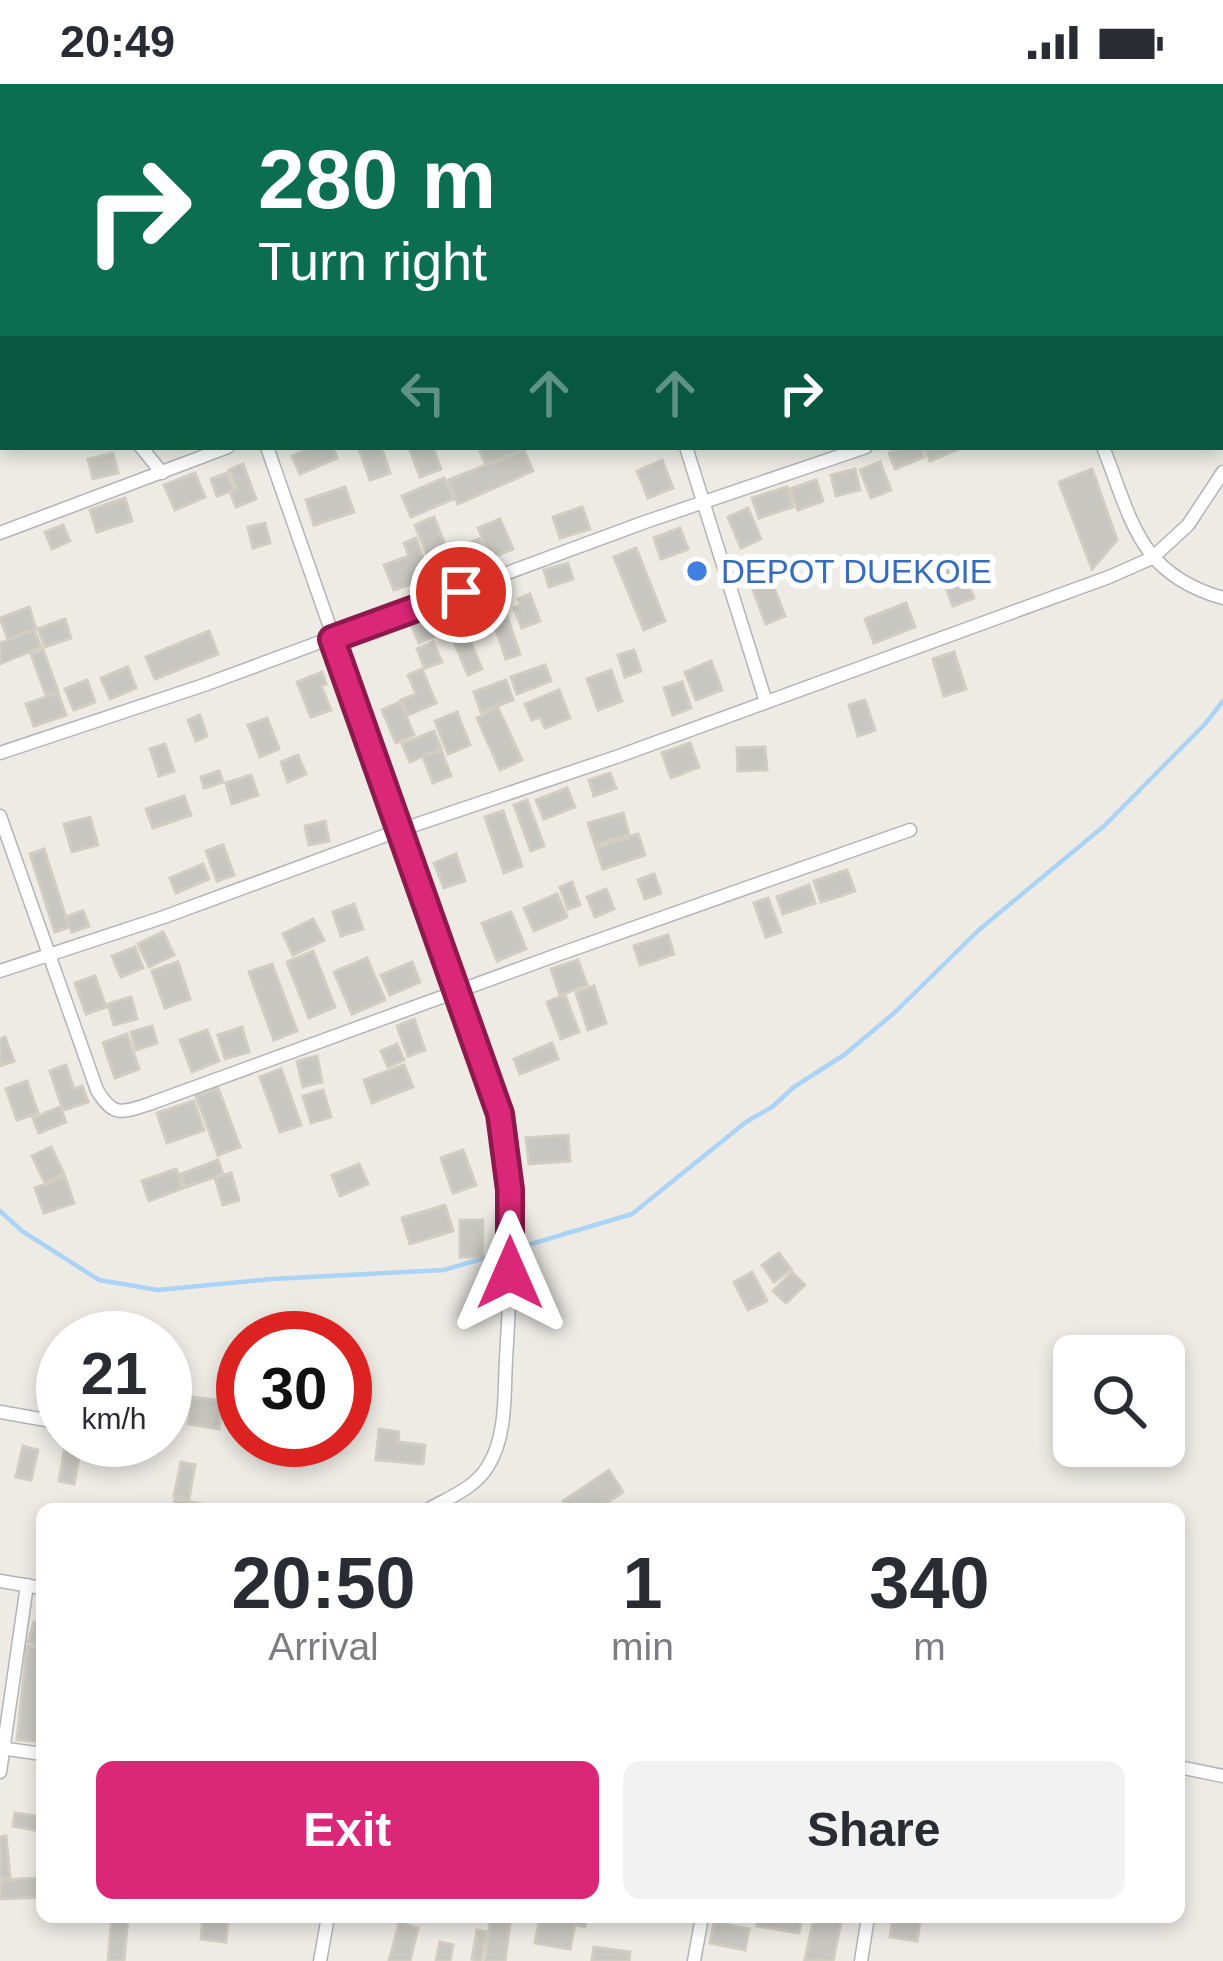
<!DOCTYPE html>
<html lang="en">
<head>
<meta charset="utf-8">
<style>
	body { margin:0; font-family:Arial,sans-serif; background:#f2f2f3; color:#2b2b33; height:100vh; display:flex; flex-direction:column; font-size:45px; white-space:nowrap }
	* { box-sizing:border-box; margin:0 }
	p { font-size:39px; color:#7c7c81 }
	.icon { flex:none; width:66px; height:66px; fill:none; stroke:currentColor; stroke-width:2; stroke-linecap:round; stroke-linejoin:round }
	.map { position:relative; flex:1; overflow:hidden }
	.drawer { position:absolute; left:36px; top:1419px; width:1149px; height:420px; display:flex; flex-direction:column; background:#fff; border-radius:18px; box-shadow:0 6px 18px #0003 }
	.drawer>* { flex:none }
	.hud { position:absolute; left:0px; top:0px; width:1224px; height:366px; box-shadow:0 6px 18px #0003; background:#0b6e4f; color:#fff; overflow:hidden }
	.tools { position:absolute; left:1053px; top:1251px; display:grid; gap:24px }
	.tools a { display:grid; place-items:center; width:132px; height:132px; border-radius:18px; background:#fff; box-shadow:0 6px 18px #0003; font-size:60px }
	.speed { position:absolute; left:36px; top:1227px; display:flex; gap:24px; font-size:60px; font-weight:700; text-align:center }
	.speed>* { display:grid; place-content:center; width:156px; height:156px; border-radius:50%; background:#fff; box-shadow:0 6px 18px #0003; line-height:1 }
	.speed small { font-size:30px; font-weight:400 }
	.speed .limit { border:18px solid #d22; background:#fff; color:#111 }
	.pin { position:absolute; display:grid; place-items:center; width:102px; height:102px; color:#fff; margin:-51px; border:6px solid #fff; border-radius:50%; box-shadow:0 3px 12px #0007 }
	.me { position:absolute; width:132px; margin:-66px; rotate:0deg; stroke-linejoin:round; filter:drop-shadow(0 0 9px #0008) }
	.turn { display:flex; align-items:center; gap:42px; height:252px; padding:0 60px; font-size:54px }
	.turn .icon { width:156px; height:156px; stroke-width:2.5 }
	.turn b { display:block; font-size:84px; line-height:102px }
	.lanes { display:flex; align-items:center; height:114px; padding:0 60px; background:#0003; justify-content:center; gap:60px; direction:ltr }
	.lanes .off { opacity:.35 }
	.eta { display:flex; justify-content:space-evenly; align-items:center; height:204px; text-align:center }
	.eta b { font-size:72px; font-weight:600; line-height:84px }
	.cta { display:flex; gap:24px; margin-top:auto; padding:24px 60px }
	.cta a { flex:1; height:138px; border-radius:18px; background:#db2777; color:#fff; font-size:48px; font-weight:600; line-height:138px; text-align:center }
	.cta a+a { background:#f2f2f3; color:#2b2b33 }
	.status { display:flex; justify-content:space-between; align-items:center; height:84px; padding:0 60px; background:#fff; direction:ltr }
	.status svg { height:33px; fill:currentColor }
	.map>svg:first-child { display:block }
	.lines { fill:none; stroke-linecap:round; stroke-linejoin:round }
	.stream { stroke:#aad3f6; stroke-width:4.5 }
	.building { fill:#c8c6c0; stroke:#d1cdc3; stroke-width:3 }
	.street-casing { stroke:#b1b4b8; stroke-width:15 }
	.street { stroke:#fff; stroke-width:12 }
	.route-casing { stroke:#8e194d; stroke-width:30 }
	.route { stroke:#db2777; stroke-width:21 }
	.shop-dot { fill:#3f7fe0; stroke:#fff; stroke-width:4.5 }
	.labels { text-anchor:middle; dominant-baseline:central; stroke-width:12; stroke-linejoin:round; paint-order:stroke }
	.shop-label { font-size:33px; fill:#366cbe; stroke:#fff; text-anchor:start }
</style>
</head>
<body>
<div class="status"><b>20:49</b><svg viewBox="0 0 49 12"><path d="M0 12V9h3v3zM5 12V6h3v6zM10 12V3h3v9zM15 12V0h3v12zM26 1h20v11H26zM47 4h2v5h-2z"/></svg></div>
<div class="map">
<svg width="1223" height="1877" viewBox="0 0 1223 1877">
	<rect width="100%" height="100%" fill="#edebe4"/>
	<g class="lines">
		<polyline class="stream" points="0,1127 22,1147 99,1196 158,1206 272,1195 444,1186 632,1130 746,1038 772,1023 794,1003 844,971 893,930 980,845 1104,742 1205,640 1223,617"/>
	</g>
	<g class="building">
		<polygon points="312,363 333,363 337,374 300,390 292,372"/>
		<polygon points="365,363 381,363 390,389 370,396 359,365"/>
		<polygon points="409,363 433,363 441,385 420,393"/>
		<polygon points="478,363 530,363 486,381"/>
		<polygon points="903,363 920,363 924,373 895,385 889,369"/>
		<polygon points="924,363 954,363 956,366 930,377"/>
		<polygon points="524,366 533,387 458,420 448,396"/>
		<polygon points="113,369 118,389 93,395 88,375"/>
		<polygon points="662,376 673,404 648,414 637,387"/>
		<polygon points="880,378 891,406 871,414 860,386"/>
		<polygon points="243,380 256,415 236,423 230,408 237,405 229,386"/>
		<polygon points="855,385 860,406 836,412 831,391"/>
		<polygon points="1092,385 1117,456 1092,485 1059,398"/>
		<polygon points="195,389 205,413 175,426 164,401"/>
		<polygon points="227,389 234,406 217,412 211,395"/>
		<polygon points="444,394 453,415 411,433 402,412"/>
		<polygon points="816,396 823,417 798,426 790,405"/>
		<polygon points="345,403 354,428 314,441 306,416"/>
		<polygon points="787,403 793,423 759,434 752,414"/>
		<polygon points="125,414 132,437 97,448 90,426"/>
		<polygon points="582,423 590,445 560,454 553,433"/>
		<polygon points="748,424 761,455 741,464 728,433"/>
		<polygon points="434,433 455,486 436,494 415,441"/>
		<polygon points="500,435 513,465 491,474 478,444"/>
		<polygon points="265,439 270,459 253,464 248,443"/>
		<polygon points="63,441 70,457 52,465 45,448"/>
		<polygon points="680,444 688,465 661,475 654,454"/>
		<polygon points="416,454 430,493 394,506 384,481 409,472 404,459"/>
		<polygon points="479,455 488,475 466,485 457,464"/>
		<polygon points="636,464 665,537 644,546 614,473"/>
		<polygon points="763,476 785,532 766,540 744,483"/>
		<polygon points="960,477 974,514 953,522 939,485"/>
		<polygon points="568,479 573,495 549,503 544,486"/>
		<polygon points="530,510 540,537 522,544 514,524 521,521 518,515"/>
		<polygon points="906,519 915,543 874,559 865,535"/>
		<polygon points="29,523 36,545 8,555 0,534"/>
		<polygon points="428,528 437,551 419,559 409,536"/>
		<polygon points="506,529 520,570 506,575 492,534"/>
		<polygon points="65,535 71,554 45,563 38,545"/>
		<polygon points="465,545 482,585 468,591 451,551"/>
		<polygon points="34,546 41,563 0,580 0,559"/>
		<polygon points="209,547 218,570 155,595 146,573"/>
		<polygon points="433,558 442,578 425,584 417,565"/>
		<polygon points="43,566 58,607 46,611 31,570"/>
		<polygon points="634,566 641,587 625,593 618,571"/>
		<polygon points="954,568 966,605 944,612 933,575"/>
		<polygon points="711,577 722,606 696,616 685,588"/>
		<polygon points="545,581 551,597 517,610 511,593"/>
		<polygon points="128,583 136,604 110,615 101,594"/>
		<polygon points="422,585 436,619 408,631 401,616 416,610 408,591"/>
		<polygon points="611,586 622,617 598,626 587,595"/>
		<polygon points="322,588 326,600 321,602 331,626 311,633 297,598"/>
		<polygon points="87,596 95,618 74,626 65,605"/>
		<polygon points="506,596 513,616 481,628 474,608"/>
		<polygon points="682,598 691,624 673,631 664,604"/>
		<polygon points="559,606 570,634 545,644 540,633 532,636 525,620"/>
		<polygon points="58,609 66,631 34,642 26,620"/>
		<polygon points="865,616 875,646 858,652 849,621"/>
		<polygon points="400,618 414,651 396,659 382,626"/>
		<polygon points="498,624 522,676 500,686 477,634"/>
		<polygon points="457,628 470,661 448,670 435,637"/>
		<polygon points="200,631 207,652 196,657 188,636"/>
		<polygon points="267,634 279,665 260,673 248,641"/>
		<polygon points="434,647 441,664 410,678 402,660"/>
		<polygon points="690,659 699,683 671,694 662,669"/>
		<polygon points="165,660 174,687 159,692 150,665"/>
		<polygon points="765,663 767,686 738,687 737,664"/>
		<polygon points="441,666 451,692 433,699 423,673"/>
		<polygon points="298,671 306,690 288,698 281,678"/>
		<polygon points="219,687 223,698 204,704 201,693"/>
		<polygon points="610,689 616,704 594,712 589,696"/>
		<polygon points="251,691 258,711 232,720 226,699"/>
		<polygon points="567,704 575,723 544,735 536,716"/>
		<polygon points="184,712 191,731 153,744 146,725"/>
		<polygon points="527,716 544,762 531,767 514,721"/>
		<polygon points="503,727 522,782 504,789 485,733"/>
		<polygon points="623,729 629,750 595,761 588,739"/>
		<polygon points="90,733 98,761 72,768 64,740"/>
		<polygon points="325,737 329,757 309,761 305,742"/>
		<polygon points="638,750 645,771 603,785 596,764"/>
		<polygon points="223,761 234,791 217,797 206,767"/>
		<polygon points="44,765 69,843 55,848 30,770"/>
		<polygon points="456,770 465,797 444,804 434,779"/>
		<polygon points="203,780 209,795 176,809 170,794"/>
		<polygon points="847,786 855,807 821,818 814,797"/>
		<polygon points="654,790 661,809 645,815 638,796"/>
		<polygon points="572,798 580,821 568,825 560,803"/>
		<polygon points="809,801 815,819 783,830 777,813"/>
		<polygon points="606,805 614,825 595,833 587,813"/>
		<polygon points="557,810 567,833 534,847 524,824"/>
		<polygon points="768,814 781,848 766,853 754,819"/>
		<polygon points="354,820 363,845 341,852 333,828"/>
		<polygon points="83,827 89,842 72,848 66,833"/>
		<polygon points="511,828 526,865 497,877 482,839"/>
		<polygon points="313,835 324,856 293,871 283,850"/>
		<polygon points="163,848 174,871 149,883 138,860"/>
		<polygon points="668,851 674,870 640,881 634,862"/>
		<polygon points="135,863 143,884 121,893 112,872"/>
		<polygon points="313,867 335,923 309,934 287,878"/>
		<polygon points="367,874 385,916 352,930 334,888"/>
		<polygon points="578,876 587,901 560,911 551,885"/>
		<polygon points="178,878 190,915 165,924 152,887"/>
		<polygon points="412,878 420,898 390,911 381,891"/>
		<polygon points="272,880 297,947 274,956 249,888"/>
		<polygon points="95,892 106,923 86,930 75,899"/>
		<polygon points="594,902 606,939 588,946 576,909"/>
		<polygon points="565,911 579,948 561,955 547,918"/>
		<polygon points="131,913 137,935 114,941 108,920"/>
		<polygon points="414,935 425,966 408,972 397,942"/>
		<polygon points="152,942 157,959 136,966 131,948"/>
		<polygon points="242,943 249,968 225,975 218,951"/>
		<polygon points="207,946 219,977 192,988 180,956"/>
		<polygon points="127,950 139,985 115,994 103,959"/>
		<polygon points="5,953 14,977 0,982 0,955"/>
		<polygon points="552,959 558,975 520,990 514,975"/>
		<polygon points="397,960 404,976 388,983 381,967"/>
		<polygon points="317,972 322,998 303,1003 297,977"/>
		<polygon points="66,981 74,1005 82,1002 88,1018 63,1026 50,987"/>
		<polygon points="404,981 413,1003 372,1019 364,996"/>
		<polygon points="281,985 301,1041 280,1048 260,993"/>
		<polygon points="27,997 38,1029 17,1036 6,1005"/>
		<polygon points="218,1004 240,1063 218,1071 196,1012"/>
		<polygon points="323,1006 331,1033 311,1039 303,1012"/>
		<polygon points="194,1017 204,1046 167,1059 157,1029"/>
		<polygon points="60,1023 66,1038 39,1049 33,1034"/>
		<polygon points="568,1051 570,1077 529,1080 526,1054"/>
		<polygon points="51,1063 64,1090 45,1099 32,1072"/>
		<polygon points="463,1066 476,1101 453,1109 441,1074"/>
		<polygon points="218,1076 223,1090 186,1103 181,1090"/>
		<polygon points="359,1080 368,1100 340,1112 332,1091"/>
		<polygon points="176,1085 183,1104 149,1117 142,1097"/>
		<polygon points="231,1089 239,1116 223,1121 215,1094"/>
		<polygon points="65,1093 74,1119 44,1129 35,1104"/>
		<polygon points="445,1121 453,1147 410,1160 402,1134"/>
		<polygon points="460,1136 483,1136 482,1173 460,1173"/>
		<polygon points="779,1169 791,1185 774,1198 762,1181"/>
		<polygon points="752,1188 767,1217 748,1226 734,1198"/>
		<polygon points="792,1188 805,1201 786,1219 773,1207"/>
		<polygon points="345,1283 349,1283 350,1305 356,1304 356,1318 345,1318"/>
		<polygon points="50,1295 63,1298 63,1327 44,1323"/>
		<polygon points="192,1313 223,1317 219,1345 188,1340"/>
		<polygon points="379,1345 399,1348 398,1358 425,1361 423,1380 376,1376"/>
		<polygon points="66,1356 82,1356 74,1400 59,1397"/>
		<polygon points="23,1362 38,1366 31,1396 16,1393"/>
		<polygon points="181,1378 195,1381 189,1415 174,1412"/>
		<polygon points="609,1386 623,1408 597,1425 569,1425 563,1417"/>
		<polygon points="175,1415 219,1423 218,1425 173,1425"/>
		<polygon points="34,1538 42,1540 42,1562 28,1558"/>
		<polygon points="27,1562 42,1564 42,1658 17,1656"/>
		<polygon points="15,1729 42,1733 40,1747 13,1742"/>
		<polygon points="6,1752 10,1794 0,1795 0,1753"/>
		<polygon points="41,1794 42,1813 0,1815 0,1796"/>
		<polygon points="112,1833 128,1833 124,1877 108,1877"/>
		<polygon points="203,1833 228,1833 226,1858 201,1855"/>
		<polygon points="540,1833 587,1833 585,1843 575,1841 570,1865 535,1859"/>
		<polygon points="759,1833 802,1833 799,1849 757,1842"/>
		<polygon points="814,1833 842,1833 833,1877 805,1876"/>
		<polygon points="893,1833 921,1833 917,1857 890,1853"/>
		<polygon points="490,1837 510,1839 505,1877 485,1877"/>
		<polygon points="714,1838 749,1845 745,1866 710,1859"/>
		<polygon points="399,1839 418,1844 410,1877 389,1877"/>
		<polygon points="477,1846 487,1848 481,1877 472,1875"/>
		<polygon points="440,1858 453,1861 450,1877 436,1877"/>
		<polygon points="594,1863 630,1868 629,1877 592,1877"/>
	</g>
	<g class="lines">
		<defs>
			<g id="street">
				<polyline points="138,0 139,3"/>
				<polyline points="978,0 979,3"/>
				<polyline points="296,3 305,0"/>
				<polyline points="1221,11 1223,10"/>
				<polyline points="0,124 3,123"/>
				<polyline points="1221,236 1223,235"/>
				<polyline points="0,243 3,242"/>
				<polyline points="141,363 162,389"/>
				<path d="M 267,363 L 484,984 C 493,1011 502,1036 505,1064 C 515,1134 510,1205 506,1275 C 504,1310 507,1352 488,1382 C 475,1404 450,1413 429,1425"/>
				<polyline points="686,363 766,618"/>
				<path d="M 1103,363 C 1132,436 1138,490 1223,514"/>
				<polyline points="0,449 228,363"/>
				<polyline points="0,669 204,601 645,438 866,363"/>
				<path d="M 0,732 L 97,1006 C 113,1033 121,1029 149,1020 L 554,872 L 910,746"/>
				<polyline points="0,887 164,833 400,746 619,672 1109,493 1152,474 1188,441 1223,388"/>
				<polyline points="0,1328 63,1339"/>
				<polyline points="0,1497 42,1504"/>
				<polyline points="0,1664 42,1670"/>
				<polyline points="1179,1683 1223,1692"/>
				<polyline points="0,1688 27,1501"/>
				<polyline points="320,1877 328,1833"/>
				<polyline points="694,1877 702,1833"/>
				<polyline points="861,1877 868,1833"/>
			</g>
		</defs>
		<use href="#street" class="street-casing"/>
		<use href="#street" class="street"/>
	</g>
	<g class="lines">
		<defs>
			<polyline id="route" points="461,508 332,555 500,1030 510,1106 510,1189"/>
		</defs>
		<use href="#route" class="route-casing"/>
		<use href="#route" class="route"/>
	</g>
	<circle class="shop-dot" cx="697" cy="487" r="12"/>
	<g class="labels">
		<g class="shop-label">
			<text x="721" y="487">DEPOT DUEKOIE</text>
		</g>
	</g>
</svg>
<div class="tools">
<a><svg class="icon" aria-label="search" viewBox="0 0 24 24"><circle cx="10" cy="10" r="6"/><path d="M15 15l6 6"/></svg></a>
</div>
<div class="speed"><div>21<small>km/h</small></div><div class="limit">30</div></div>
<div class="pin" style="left:461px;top:508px;background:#d93025"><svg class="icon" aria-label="arrive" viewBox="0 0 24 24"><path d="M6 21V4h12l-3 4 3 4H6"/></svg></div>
<svg class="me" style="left:510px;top:1189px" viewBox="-20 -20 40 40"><path d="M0-17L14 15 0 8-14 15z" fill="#db2777" stroke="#fff" stroke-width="4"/></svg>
<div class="hud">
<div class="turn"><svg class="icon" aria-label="right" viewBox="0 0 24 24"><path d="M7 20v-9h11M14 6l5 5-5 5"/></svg><div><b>280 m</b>Turn right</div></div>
<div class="lanes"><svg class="icon off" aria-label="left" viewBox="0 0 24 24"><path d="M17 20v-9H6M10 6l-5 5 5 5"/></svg><svg class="icon off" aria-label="ahead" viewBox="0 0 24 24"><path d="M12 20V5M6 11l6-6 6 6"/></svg><svg class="icon off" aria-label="ahead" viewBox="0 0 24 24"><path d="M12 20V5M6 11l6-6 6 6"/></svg><svg class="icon" aria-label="right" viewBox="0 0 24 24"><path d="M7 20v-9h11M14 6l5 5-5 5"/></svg></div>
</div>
<section class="drawer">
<div class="eta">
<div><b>20:50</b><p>Arrival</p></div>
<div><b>1</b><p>min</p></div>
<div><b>340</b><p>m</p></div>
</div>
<div class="cta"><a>Exit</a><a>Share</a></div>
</section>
</div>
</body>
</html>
